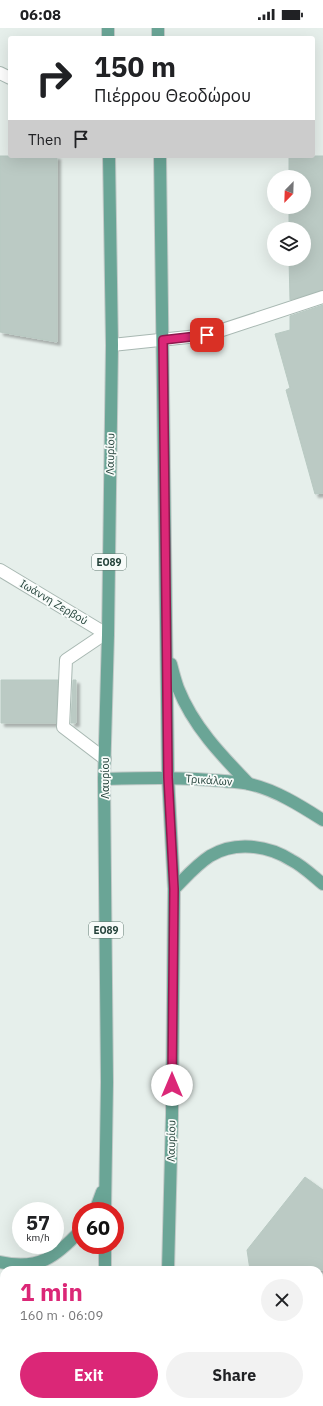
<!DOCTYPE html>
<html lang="en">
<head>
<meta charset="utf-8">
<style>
	body { margin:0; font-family:"IBM Plex Sans",sans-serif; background:#f2f2f2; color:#202124; height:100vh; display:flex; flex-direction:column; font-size:15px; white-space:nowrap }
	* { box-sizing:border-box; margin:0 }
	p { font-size:13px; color:#757577 }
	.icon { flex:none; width:22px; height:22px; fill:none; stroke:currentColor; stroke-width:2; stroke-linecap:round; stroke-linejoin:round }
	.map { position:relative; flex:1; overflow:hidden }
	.sheet { position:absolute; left:0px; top:1238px; width:323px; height:140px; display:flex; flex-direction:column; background:#fff; border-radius:12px 12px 0 0; box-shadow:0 4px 16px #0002 }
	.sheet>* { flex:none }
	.top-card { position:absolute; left:8px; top:8px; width:307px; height:122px; border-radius:4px; box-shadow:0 4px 16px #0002; background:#fff; color:#202124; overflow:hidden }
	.needle { width:26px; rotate:203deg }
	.buttons { position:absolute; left:267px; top:142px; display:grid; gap:8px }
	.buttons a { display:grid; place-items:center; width:44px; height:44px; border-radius:50%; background:#fff; box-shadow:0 4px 16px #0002; font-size:20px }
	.speed { position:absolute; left:12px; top:1174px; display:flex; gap:8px; font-size:20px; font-weight:700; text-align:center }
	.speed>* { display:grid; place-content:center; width:52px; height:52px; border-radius:50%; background:#fff; box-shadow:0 4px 16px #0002; line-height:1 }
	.speed small { font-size:10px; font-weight:400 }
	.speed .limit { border:6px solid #d22; background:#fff; color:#111 }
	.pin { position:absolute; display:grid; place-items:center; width:34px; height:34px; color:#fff; margin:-17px; border-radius:8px; box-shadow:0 2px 6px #0006 }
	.me { position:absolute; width:44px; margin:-22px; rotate:0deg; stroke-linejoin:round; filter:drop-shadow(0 0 3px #0008) }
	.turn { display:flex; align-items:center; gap:14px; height:84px; padding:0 20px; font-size:18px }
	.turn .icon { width:52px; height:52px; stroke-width:2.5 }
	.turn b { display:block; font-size:28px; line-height:34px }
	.then { display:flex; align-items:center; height:38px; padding:0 20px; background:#0003; gap:8px; font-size:15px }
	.round { display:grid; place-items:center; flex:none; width:42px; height:42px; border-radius:21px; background:#f2f2f2 }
	.head { display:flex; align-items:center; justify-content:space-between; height:68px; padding:0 20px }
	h1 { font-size:24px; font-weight:700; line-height:30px; color:#db2777 }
	.primary-button { display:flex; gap:8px; margin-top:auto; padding:8px 20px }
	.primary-button a { flex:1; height:46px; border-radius:24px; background:#db2777; color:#fff; font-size:16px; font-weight:700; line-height:46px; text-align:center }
	.primary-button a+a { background:#f2f2f2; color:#202124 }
	.status { display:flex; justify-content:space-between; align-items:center; height:28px; padding:0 20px; background:#fff; direction:ltr }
	.status svg { height:11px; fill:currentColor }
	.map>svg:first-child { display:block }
	.grass { fill:url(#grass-dots) }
	.building { fill:#bbcac4; stroke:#b8c9c2; filter:url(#shadow) }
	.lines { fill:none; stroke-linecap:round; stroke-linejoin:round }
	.major-tunnel { stroke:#bfccc8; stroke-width:12; stroke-dasharray:12 6; stroke-linecap:butt }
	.minor-casing { stroke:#a8b8b2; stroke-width:14 }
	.major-casing { stroke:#c2cac8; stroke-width:14 }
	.minor { stroke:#fff; stroke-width:12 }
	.major { stroke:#6aa596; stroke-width:12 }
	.route-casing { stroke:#8e194d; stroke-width:10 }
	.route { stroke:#db2777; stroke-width:7 }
	.labels { text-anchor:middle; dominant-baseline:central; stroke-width:3.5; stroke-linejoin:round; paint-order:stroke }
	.shield { fill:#f7fbf9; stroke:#637a73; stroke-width:1 }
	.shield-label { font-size:10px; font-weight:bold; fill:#24423a }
	.street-label { font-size:11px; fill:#24423a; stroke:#f7fbf9 }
</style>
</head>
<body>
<div class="status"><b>06:08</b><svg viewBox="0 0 49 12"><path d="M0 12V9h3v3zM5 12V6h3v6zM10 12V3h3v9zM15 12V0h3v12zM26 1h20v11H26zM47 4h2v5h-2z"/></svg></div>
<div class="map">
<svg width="323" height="1378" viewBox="0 0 323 1378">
	<defs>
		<pattern id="grass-dots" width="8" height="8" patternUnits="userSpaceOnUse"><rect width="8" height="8" fill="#bfe0c8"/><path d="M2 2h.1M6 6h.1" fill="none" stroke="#a4c1ad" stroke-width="1.8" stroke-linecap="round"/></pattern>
		<filter id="shadow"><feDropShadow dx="3.5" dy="3.5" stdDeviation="1" flood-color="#0004"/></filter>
	</defs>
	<rect width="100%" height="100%" fill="#e6efeb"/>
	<polygon class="grass" points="4,1288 4,1365 0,1363 0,1295"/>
	<g class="building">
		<polygon points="0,128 57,128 57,314 0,304"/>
		<polygon points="289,128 323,128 323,262 290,272 289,231 304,231 304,201 289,201 289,179 304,179 304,149 289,149"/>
		<polygon points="323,277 323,465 315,466 286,362 290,360 275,306 290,302 290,288"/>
		<polygon points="1,652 58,652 56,695 1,695"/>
		<polygon points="73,652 76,652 76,695 71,695"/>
		<polygon points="305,1149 323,1162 323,1242 250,1242 247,1222"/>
	</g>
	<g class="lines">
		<g class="major-tunnel">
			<polyline points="0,1296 4,1298"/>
			<polyline points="0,1360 4,1362"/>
			<polyline points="25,1374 32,1378"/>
			<polyline points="134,1374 141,1378"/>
		</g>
		<defs>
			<g id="minor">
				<polyline points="0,45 10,50"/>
				<polyline points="112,317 207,307 323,269"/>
				<polyline points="0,542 108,607"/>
				<polyline points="105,731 63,699 66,632 106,605"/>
			</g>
			<g id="major">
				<polyline points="108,0 108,10"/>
				<polyline points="158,0 158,10"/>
				<polyline points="160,128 168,749 174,861 172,1087 168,1242"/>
				<path d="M 171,636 C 173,644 175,652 178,660 C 193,698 221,727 249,756"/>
				<path d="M 104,751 C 145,750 184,749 224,753 C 232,754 241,754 249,756 C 274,761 301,778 323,792"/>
				<path d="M 174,861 C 185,850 196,837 210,828 C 235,813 267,817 291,832 C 303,838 313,848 323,856"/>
				<polyline points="95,1183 102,1164"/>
				<polyline points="105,1183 107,1054 104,751 108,607 112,317 109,128"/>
				<path d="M 0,1234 C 38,1243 56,1229 81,1202"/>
				<polyline points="105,1242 105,1217"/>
				<polyline points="173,1374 173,1378"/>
				<polyline points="220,1374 226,1378"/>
				<polyline points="74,1378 91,1374"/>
				<polyline points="100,1378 101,1374"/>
			</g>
		</defs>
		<use href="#minor" class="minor-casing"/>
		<use href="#major" class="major-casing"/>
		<use href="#minor" class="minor"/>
		<use href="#major" class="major"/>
	</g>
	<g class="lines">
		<defs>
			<polyline id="route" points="172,1057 174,861 168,749 163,312 207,307"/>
		</defs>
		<use href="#route" class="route-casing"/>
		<use href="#route" class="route"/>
	</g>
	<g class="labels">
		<g class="shield">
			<rect x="92" y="526" width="34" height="16" rx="3"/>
			<rect x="89" y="894" width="34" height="16" rx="3"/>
		</g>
		<g class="shield-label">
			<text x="109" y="534">ΕΟ89</text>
			<text x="106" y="902">ΕΟ89</text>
		</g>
		<g class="street-label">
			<text transform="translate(110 426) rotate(-89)">Λαυρίου</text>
			<text transform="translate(54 574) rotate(31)">Ιωάννη Ζερβού</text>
			<text transform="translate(105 750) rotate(-90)">Λαυρίου</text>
			<text transform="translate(209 752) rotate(4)">Τρικάλων</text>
			<text transform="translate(171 1113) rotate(-89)">Λαυρίου</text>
		</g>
	</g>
</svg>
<div class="buttons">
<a><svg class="needle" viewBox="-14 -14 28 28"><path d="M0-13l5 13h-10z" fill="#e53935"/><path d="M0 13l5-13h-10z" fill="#757577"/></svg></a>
<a><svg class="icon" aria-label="layers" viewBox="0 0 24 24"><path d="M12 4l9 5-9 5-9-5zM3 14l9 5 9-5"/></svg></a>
</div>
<div class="speed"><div>57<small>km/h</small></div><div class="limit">60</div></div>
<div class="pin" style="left:207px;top:307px;background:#d93025"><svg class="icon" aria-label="arrive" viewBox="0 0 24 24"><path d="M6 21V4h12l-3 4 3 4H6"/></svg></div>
<svg class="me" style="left:172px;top:1057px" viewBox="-20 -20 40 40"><circle r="19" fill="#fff"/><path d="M0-13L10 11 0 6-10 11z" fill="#db2777"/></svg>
<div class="top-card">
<div class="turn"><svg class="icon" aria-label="right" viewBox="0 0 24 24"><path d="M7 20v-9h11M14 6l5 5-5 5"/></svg><div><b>150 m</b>Πιέρρου Θεοδώρου</div></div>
<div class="then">Then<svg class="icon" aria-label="arrive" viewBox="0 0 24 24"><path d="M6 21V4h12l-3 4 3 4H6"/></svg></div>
</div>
<section class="sheet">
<div class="head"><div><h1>1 min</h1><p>160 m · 06:09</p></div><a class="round"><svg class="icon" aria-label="close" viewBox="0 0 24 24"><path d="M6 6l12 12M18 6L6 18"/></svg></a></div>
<div class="primary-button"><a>Exit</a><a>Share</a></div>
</section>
</div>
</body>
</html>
